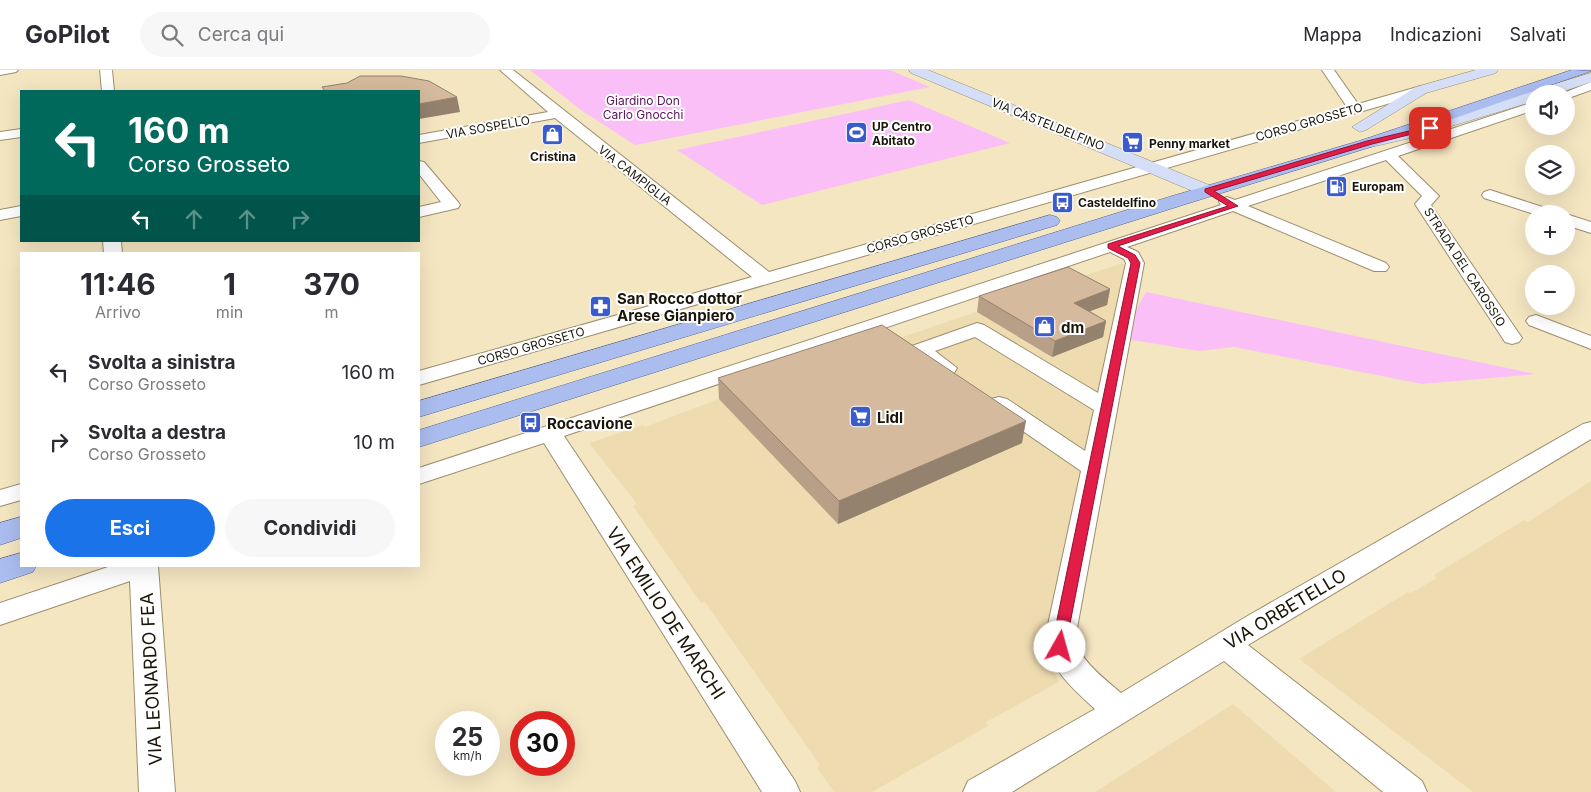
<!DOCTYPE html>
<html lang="it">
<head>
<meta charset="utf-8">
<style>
	body { margin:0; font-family:Inter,sans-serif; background:#f7f7f7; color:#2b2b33; height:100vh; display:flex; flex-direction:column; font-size:19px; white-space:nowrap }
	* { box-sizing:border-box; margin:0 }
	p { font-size:16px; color:#7c7c81 }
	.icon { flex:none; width:28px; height:28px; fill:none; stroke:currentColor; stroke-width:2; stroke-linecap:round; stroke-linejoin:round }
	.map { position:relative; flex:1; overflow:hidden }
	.sheet { position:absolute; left:20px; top:182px; width:400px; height:315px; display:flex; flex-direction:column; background:#fff; border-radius:0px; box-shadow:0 5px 20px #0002 }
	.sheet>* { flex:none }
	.top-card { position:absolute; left:20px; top:20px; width:400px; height:152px; border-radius:0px; box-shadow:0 5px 20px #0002; background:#00695c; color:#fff; overflow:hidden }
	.buttons { position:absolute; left:1525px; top:15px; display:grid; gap:10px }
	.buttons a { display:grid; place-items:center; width:50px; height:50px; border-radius:50%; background:#fff; box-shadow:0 5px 20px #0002; font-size:25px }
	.speed { position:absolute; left:435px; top:641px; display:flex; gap:10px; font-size:25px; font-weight:700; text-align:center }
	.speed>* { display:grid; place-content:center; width:65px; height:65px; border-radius:50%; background:#fff; box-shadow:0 5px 20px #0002; line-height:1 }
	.speed small { font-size:12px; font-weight:400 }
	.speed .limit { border:8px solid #d22; background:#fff; color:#111 }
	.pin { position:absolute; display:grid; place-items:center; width:42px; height:42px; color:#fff; margin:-21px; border-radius:10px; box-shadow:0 2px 8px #0006 }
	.me { position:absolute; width:55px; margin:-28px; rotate:7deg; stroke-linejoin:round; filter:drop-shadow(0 0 4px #0008) }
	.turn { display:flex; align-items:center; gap:18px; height:105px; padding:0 25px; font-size:22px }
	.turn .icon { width:65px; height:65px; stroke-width:2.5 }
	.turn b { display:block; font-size:35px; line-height:42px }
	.lanes { display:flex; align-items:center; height:48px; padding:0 25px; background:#0003; justify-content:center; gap:25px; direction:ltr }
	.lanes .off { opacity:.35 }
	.eta { display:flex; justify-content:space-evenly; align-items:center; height:85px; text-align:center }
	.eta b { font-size:30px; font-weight:700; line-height:35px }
	.primary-button { display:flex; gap:10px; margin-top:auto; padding:10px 25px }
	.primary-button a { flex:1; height:58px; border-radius:30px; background:#1a73e8; color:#fff; font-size:20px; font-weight:700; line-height:58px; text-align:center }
	.primary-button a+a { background:#f7f7f7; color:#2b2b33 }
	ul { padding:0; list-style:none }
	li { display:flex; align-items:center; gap:15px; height:70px; padding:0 25px }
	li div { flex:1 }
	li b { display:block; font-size:19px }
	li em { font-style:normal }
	header { display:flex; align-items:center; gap:30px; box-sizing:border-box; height:70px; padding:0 25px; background:#fff; border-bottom:1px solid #e1e1e2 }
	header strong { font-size:24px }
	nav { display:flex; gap:28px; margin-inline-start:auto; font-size:18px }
	.search { width:350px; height:45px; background:#f7f7f7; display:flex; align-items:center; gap:12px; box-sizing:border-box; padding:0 18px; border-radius:28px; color:#7c7c81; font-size:19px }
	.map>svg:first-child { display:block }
	.built { fill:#eedbb0 }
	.green { fill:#fabff7 }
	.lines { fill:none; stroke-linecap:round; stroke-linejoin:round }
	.street-casing { stroke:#9c8e6d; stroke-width:2 }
	.secondary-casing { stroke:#9c8e6d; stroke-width:1 }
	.primary-casing { stroke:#546697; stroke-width:1 }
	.street { fill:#fff; fill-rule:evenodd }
	.secondary { fill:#d5def7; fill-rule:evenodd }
	.primary { fill:#abbdef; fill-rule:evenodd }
	.wall { fill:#b7a087 }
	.shaded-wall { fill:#95826e }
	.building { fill:#d5ba9d; stroke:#95826e }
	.route { fill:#e11d48; stroke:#92132f }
	.labels { text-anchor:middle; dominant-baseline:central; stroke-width:4; stroke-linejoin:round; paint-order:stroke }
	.far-park-label { font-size:12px; fill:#571058; stroke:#fff }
	.far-street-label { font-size:12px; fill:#1a1508; stroke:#fff }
	.far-poi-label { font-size:12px; font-weight:bold; fill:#1a1508; stroke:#fff; text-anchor:start }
	.poi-label { font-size:15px; font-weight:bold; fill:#1a1508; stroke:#fff; text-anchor:start }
	.near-street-label { font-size:18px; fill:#1a1508; stroke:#fff }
</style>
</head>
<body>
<header>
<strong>GoPilot</strong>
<div class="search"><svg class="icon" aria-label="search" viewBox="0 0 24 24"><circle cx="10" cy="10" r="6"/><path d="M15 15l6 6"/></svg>Cerca qui</div>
<nav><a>Mappa</a><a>Indicazioni</a><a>Salvati</a></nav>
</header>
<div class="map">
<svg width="1591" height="722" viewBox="0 0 1591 722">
	<rect width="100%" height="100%" fill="#f5e6c2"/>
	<g class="built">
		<polygon points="1122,193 1126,196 1044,581 1059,612 986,652 988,656 872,722 834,722 817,698 820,695 705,532 701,533 633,436 637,434 589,373 643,355 645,357 719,329"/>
		<polygon points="1591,411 1591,722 1473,722 1299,589 1408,522 1411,523 1437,508 1434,505 1524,450 1528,452"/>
		<polygon points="1233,634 1336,722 1095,722"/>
	</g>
	<g class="green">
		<polygon points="530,0 890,0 930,17 635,75 581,40"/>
		<polygon points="909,30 1010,73 762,135 677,80"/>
		<polygon points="1146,222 1536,304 1422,314 1234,277 1199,281 1120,268"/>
	</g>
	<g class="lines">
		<defs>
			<g id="street">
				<polygon points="0,0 18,0 16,2 0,5"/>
				<polygon points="100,0 112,0 114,21 102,21"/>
				<polygon points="500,0 513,0 769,202 1347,37 1322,0 1334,0 1358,34 1421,16 1427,20 1425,23 419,315 419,301 752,207 555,48 419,73 419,65 548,42"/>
				<polygon points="1591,12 1591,20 1566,29 1566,24 1561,24"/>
				<path d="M 1534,32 L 1534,40 L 1398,86 L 1439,126 L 1431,135 L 1522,268 L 1519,272 L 1512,274 L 1505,272 L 1415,134 L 1422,126 L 1386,90 L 1248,136 L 1386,193 L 1389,197 L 1386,201 L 1374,201 L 1233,141 L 1127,177 L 1138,182 L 1144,193 L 1075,569 C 1081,592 1104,608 1121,623 L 1244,548 L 1583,354 L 1591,352 L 1591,369 L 1248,575 L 1422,711 L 1427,722 L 1383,722 L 1224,591 L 1012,722 L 963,722 L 968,711 L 1095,639 C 1073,619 1050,599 1045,569 L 1081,401 L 991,339 L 988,334 L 991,329 L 999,327 L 1007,329 L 1085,381 L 1094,340 L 975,267 L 935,281 L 957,298 L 954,303 C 939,306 917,292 908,280 L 912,276 L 977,253 L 984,255 L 1098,323 L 1126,193 L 1124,189 L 1110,182 L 564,366 L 795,711 L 800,722 L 762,722 L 544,373 L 419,414 L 419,398 L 1221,135 L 1219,132 L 1221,129 L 1227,127 L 1235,130 Z"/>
				<polygon points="21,59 21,67 0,70 0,62"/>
				<polygon points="419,91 424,92 458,132 460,135 458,138 419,147 419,137 441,132 419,104"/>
				<polygon points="1490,120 1555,141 1557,144 1534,144 1484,128 1482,125 1484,122"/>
				<polygon points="21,136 21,146 0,150 0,140"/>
				<polygon points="1566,144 1591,152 1591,163 1566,155"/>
				<polygon points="103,171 121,171 122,184 104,184"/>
				<polygon points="1536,245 1591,266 1591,279 1529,255 1526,251 1529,247"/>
				<polygon points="21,414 21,430 0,436 0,420"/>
				<polygon points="111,496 158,496 175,722 139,722 130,511 0,555 0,533"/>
			</g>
			<g id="secondary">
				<polygon points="909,0 928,0 1214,117 1217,121 1214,125 1202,125 911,3"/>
				<polygon points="1476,0 1498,0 1496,3 1426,23 1366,60 1360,62 1352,57 1416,17"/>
				<polygon points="1591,3 1591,12 1555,24 1534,24 1534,31 1419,66 1371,77 1363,72 1365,69 1410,59"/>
			</g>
			<g id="primary">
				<polygon points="1572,0 1591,1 1371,77 1186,134 419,377 419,360 1172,126 1359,71"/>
				<polygon points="1050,145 1057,147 1060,151 1057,155 419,347 419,331"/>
				<polygon points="21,447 21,468 0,475 0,453"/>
				<polygon points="21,483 21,496 36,496 33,502 0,513 0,489"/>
			</g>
		</defs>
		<use href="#street" class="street-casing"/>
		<use href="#secondary" class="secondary-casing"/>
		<use href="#primary" class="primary-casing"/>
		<use href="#street" class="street"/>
		<use href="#secondary" class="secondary"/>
		<use href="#primary" class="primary"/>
	</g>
	<g class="wall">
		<polygon points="1110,219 1107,235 1090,241 1106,251 1103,267 1052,287 977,242 979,226"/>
		<polygon points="718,308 1022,373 838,454 719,329"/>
	</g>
	<g class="shaded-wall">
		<polygon points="457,27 460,42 419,49 419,34"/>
		<polygon points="1110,219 1107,235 1071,248 1074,233"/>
		<polygon points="1106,251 1103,267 1052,287 1055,271"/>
		<polygon points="1026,351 1022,373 838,454 839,431"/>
	</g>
	<g class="building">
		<polygon points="360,6 401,6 429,11 457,27 419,34 419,21 325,21 322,17 347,13"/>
		<polygon points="1068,197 1110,219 1074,233 1106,251 1055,271 979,226"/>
		<polygon points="882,255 1026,351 839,431 718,308"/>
	</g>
	<polygon class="route" points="1430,56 1432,59 1372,74 1214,121 1238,136 1118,176 1135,185 1140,193 1067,569 1066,581 1055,581 1053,569 1131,193 1128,188 1108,178 1108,174 1228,136 1205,122 1205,119 1367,71"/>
	<defs>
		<symbol id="stadium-square" viewBox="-11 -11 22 22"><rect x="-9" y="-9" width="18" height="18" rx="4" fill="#3b5acc" stroke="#fff"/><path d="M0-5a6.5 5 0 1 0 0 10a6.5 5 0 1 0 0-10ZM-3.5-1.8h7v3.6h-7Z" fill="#fff"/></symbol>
		<symbol id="shop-square" viewBox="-11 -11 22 22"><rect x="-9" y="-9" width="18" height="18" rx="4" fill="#3b5acc" stroke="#fff"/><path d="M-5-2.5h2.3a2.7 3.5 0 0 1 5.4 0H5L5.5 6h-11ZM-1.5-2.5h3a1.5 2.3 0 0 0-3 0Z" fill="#fff"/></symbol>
		<symbol id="supermarket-square" viewBox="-11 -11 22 22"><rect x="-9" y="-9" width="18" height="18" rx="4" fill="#3b5acc" stroke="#fff"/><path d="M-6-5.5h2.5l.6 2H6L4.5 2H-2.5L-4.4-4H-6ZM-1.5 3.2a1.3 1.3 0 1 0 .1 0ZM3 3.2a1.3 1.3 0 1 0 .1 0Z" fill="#fff"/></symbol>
		<symbol id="fuel-square" viewBox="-11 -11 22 22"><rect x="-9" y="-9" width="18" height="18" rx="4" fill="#3b5acc" stroke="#fff"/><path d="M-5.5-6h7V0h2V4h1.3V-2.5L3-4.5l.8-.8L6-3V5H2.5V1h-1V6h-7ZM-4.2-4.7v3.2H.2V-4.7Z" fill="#fff"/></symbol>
		<symbol id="bus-square" viewBox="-11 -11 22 22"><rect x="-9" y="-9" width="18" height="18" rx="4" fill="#3b5acc" stroke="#fff"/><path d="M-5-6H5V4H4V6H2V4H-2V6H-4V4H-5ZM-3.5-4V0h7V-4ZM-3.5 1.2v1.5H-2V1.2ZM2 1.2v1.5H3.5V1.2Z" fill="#fff"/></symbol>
		<symbol id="pharmacy-square" viewBox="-11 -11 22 22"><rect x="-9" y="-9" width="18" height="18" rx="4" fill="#3b5acc" stroke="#fff"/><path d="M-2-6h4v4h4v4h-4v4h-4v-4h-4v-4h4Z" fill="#fff"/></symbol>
	</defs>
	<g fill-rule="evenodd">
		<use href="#stadium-square" x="844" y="50" width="25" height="25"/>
		<use href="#shop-square" x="540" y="52" width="25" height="25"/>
		<use href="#supermarket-square" x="1120" y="60" width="25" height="25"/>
		<use href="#fuel-square" x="1324" y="104" width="25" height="25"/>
		<use href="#bus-square" x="1050" y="120" width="25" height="25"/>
		<use href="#pharmacy-square" x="588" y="224" width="25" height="25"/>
		<use href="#shop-square" x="1032" y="244" width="25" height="25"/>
		<use href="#supermarket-square" x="848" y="334" width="25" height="25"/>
		<use href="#bus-square" x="518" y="340" width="25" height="25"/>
	</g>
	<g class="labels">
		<g class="far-park-label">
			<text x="643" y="30">Giardino Don<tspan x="643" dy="14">Carlo Gnocchi</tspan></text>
		</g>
		<g class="far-street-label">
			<text transform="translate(1309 52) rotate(-16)">CORSO GROSSETO</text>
			<text transform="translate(1048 54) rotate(22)">VIA CASTELDELFINO</text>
			<text transform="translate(488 57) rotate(-10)">VIA SOSPELLO</text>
			<text transform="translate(635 105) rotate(38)">VIA CAMPIGLIA</text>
			<text transform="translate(920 164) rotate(-16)">CORSO GROSSETO</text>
			<text transform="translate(1465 197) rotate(57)">STRADA DEL CAROSSIO</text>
			<text transform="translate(531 276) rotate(-16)">CORSO GROSSETO</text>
		</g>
		<g class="far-poi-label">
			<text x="872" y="56">UP Centro<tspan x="872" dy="14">Abitato</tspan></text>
			<text x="1149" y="73">Penny market</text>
			<text x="553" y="86" text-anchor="middle">Cristina</text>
			<text x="1352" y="116">Europam</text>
			<text x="1078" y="132">Casteldelfino</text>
		</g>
		<g class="poi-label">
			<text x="617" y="228">San Rocco dottor<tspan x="617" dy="17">Arese Gianpiero</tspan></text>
			<text x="1061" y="257">dm</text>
			<text x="877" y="347">Lidl</text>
			<text x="547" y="353">Roccavione</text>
		</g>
		<g class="near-street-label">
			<text transform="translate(1285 539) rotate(-31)">VIA ORBETELLO</text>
			<text transform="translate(666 543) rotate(57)">VIA EMILIO DE MARCHI</text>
			<text transform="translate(151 609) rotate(-93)">VIA LEONARDO FEA</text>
		</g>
	</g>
</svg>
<div class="buttons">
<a><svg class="icon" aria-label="sound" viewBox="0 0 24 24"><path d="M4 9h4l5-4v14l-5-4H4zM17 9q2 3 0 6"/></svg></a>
<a><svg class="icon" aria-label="layers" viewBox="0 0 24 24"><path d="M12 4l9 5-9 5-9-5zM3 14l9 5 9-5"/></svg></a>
<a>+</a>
<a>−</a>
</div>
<div class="speed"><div>25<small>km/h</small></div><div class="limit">30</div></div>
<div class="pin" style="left:1430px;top:58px;background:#d93025"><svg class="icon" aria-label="arrive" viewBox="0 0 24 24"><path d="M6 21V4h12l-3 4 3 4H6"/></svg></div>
<svg class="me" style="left:1060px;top:577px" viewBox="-20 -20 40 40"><circle r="19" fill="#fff"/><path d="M0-13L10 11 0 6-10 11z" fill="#e11d48"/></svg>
<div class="top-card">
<div class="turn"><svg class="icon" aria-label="left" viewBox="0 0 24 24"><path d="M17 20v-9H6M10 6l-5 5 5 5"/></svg><div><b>160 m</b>Corso Grosseto</div></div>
<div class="lanes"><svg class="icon" aria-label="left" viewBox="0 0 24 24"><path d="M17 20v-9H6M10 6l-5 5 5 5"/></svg><svg class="icon off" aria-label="ahead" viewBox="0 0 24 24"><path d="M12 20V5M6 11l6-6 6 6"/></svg><svg class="icon off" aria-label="ahead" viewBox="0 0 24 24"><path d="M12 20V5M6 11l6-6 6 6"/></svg><svg class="icon off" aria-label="right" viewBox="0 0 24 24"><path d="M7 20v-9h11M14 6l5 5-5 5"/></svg></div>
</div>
<section class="sheet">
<div class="eta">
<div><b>11:46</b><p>Arrivo</p></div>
<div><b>1</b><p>min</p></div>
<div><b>370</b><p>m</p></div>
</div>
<ul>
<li><svg class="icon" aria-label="left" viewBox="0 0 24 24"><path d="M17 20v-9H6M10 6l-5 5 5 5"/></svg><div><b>Svolta a sinistra</b><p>Corso Grosseto</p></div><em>160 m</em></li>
<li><svg class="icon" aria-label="right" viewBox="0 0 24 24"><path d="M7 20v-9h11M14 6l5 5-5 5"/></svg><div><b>Svolta a destra</b><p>Corso Grosseto</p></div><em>10 m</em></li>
</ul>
<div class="primary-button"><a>Esci</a><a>Condividi</a></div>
</section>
</div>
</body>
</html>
